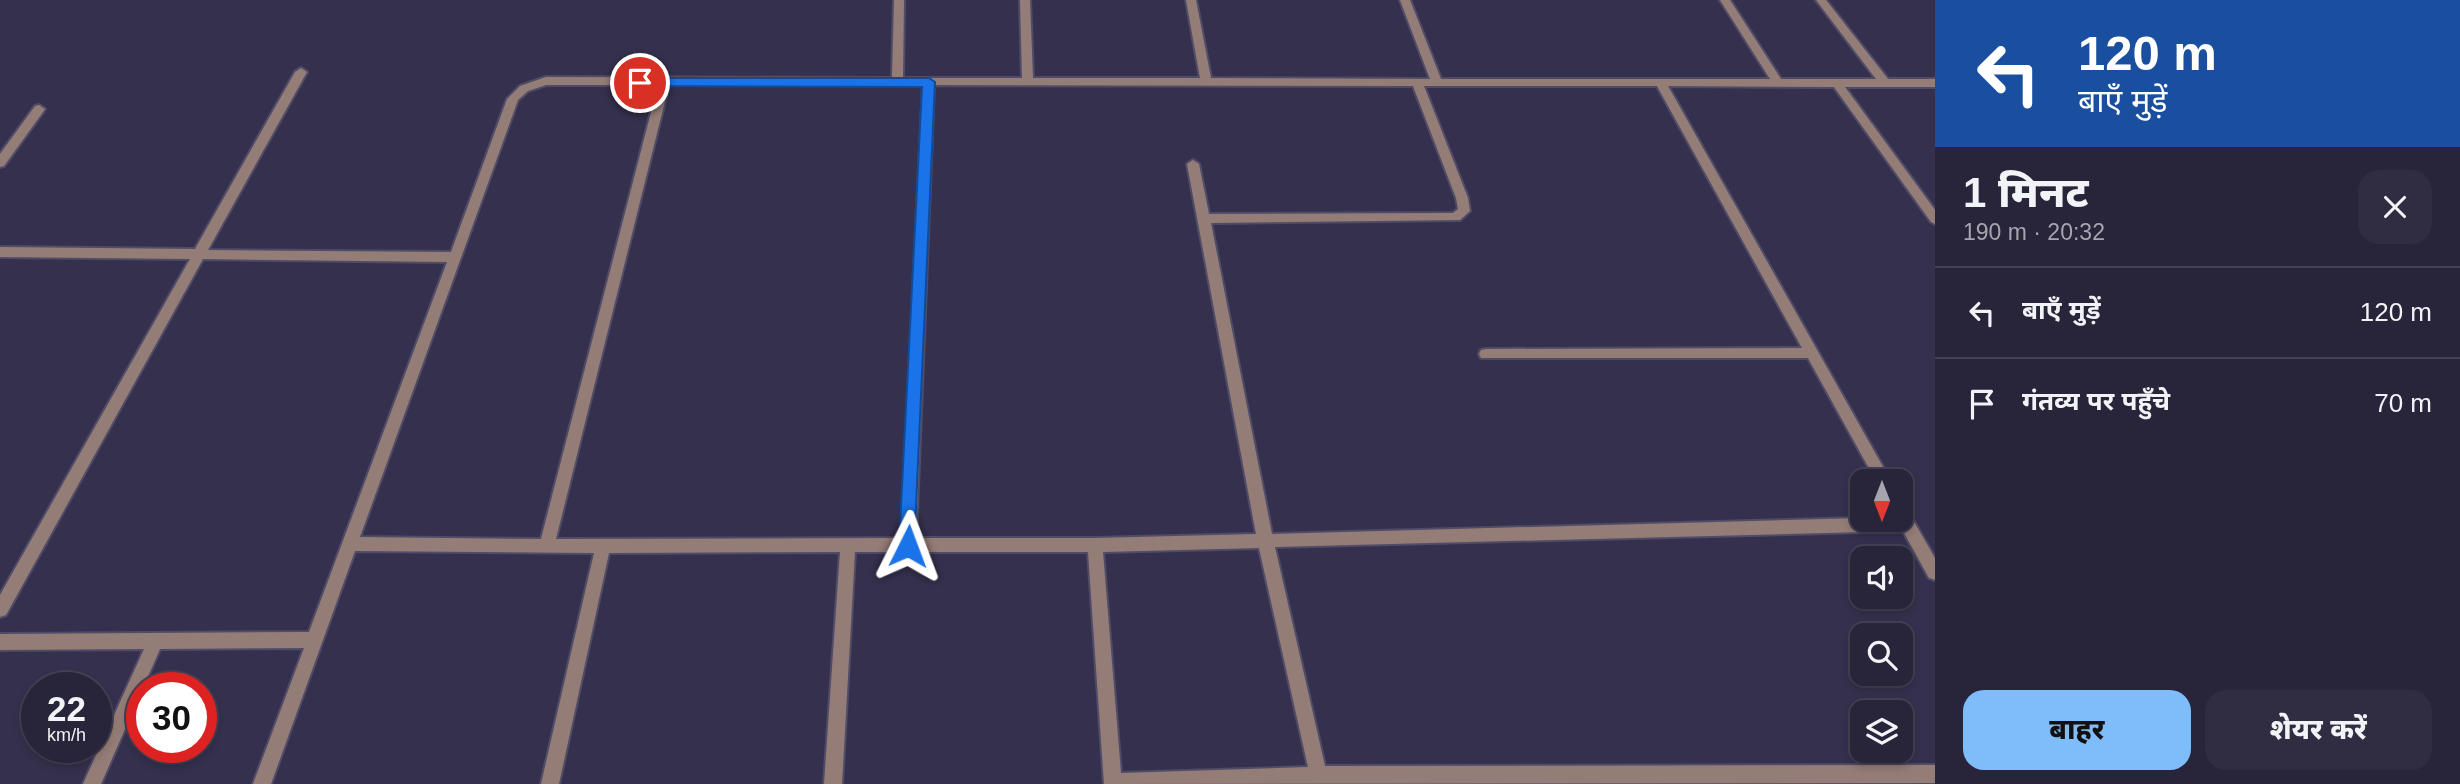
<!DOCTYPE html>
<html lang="hi">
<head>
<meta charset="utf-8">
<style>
	body { margin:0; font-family:Helvetica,"Noto Sans Devanagari",sans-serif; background:#302c42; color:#f1f3f6; height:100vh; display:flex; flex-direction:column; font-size:26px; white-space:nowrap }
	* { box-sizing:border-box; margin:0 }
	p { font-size:23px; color:#a5a4af }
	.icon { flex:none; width:38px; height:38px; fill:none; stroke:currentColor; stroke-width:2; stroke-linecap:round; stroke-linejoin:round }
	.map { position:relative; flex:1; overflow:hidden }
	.drawer { display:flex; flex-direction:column; background:#28243a; width:525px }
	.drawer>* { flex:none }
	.hud { background:#1a4fa0; color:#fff; overflow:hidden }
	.needle { width:46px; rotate:180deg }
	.buttons { position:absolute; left:1850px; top:469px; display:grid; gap:14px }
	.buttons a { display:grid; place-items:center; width:63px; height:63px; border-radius:14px; background:#28243a; box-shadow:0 4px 10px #0003,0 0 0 2px #444154; font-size:35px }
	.speed { position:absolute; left:21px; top:672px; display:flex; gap:14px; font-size:35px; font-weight:700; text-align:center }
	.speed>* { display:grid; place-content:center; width:91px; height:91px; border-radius:50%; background:#28243a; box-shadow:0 4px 10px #0003,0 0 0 2px #444154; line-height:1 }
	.speed small { font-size:18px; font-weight:400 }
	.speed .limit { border:10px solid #d22; background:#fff; color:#111 }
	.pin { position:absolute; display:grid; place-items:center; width:60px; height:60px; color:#fff; margin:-30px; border:4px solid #fff; border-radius:50%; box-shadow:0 2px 7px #0007 }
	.me { position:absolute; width:77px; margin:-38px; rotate:3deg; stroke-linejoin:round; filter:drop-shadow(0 0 5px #0008) }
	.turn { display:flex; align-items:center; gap:24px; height:147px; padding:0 28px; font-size:32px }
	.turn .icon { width:91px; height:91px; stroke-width:2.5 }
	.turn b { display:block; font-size:49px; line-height:60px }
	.round { display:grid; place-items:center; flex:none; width:74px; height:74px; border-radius:21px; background:#302c42 }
	.headline { display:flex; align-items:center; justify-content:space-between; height:119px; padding:0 28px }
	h1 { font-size:42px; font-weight:800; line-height:52px }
	.primary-button { display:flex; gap:14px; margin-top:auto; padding:14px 28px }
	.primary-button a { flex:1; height:80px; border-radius:21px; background:#7fbdfa; color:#111; font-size:28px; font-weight:800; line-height:80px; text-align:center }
	.primary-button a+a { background:#302c42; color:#f1f3f6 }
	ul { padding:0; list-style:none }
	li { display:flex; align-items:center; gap:21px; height:91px; padding:0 28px; border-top:2px solid #444154 }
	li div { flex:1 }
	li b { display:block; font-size:26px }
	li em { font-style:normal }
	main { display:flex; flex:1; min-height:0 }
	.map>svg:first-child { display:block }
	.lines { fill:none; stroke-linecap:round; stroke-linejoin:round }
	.minor-casing { stroke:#504c67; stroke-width:4 }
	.minor { fill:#957d77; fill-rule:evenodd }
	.route { fill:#1a73e8; stroke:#114b97; stroke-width:2 }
</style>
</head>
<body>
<main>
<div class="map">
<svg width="1935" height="784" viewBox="0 0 1935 784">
	<rect width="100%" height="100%" fill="#35304d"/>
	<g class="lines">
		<defs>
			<g id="minor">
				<path d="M 894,0 L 904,0 L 903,78 L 1022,78 L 1020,0 L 1030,0 L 1033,78 L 1200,78 L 1186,0 L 1196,0 L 1211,78 L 1430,79 L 1400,0 L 1410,0 L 1441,79 L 1770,79 L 1720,0 L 1730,0 L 1781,79 L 1876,79 L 1816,0 L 1826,0 L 1888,79 L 1935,79 L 1935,87 L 1845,87 L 1935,210 L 1935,224 L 1931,222 L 1834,87 L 1668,86 L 1891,481 L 1876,481 L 1808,358 L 1481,358 L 1479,354 L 1481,350 L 1486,349 L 1802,348 L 1657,86 L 1424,86 L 1468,198 L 1470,211 L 1460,220 L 1211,223 L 1272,534 L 1862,518 L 1900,520 L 1900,505 L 1905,506 L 1935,558 L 1935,580 L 1929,578 L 1903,531 L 1275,547 L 1325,766 L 1935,765 L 1935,783 L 1104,784 L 1088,552 L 855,552 L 842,784 L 824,784 L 840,552 L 609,553 L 559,784 L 541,784 L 594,553 L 355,551 L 271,784 L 253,784 L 304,648 L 160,649 L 101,784 L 83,784 L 144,649 L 0,650 L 0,634 L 309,632 L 447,262 L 203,259 L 6,615 L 0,617 L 0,595 L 190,259 L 0,257 L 0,247 L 195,249 L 295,72 L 301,68 L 307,72 L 208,250 L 451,252 L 507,99 L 520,86 L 546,77 L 892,78 ZM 546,85 L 658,85 L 541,539 L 360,537 L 518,100 L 528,91 ZM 669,85 L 923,85 L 901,538 L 556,539 ZM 934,85 L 1413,86 L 1456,198 L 1458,209 L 1453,213 L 1209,214 L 1199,164 L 1193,160 L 1187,164 L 1256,534 L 1095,538 L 916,538 ZM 1259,548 L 1308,767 L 1121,773 L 1103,552 Z"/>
				<polygon points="39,105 45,109 43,112 4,166 0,167 0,154 35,106"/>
			</g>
		</defs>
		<use href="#minor" class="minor-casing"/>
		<use href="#minor" class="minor"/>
	</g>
	<polygon class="route" points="640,78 929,78 935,82 914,552 902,552 899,546 922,87 636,86 636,80"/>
</svg>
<div class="buttons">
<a><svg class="needle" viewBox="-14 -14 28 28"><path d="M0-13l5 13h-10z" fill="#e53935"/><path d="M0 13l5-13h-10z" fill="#a5a4af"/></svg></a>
<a><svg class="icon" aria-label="sound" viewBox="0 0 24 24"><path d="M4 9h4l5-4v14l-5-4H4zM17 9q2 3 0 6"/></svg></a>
<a><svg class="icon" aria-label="search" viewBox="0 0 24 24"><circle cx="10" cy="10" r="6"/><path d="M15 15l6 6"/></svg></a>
<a><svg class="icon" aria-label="layers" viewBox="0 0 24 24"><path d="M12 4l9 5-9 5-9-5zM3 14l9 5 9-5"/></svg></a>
</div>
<div class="speed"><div>22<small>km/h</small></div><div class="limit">30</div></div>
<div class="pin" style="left:640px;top:83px;background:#d93025"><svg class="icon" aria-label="arrive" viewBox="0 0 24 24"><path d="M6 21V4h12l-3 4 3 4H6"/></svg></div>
<svg class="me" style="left:908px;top:546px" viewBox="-20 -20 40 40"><path d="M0-17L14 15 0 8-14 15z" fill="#1a73e8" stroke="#fff" stroke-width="4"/></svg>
</div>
<section class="drawer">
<div class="hud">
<div class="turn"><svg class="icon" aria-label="left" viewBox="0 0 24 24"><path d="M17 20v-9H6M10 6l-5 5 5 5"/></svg><div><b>120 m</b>बाएँ मुड़ें</div></div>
</div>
<div class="headline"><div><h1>1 मिनट</h1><p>190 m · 20:32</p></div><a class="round"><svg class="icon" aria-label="close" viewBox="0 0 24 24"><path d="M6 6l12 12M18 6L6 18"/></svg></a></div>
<ul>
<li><svg class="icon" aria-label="left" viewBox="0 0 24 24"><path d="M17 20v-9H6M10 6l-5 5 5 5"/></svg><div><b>बाएँ मुड़ें</b></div><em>120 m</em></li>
<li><svg class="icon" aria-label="arrive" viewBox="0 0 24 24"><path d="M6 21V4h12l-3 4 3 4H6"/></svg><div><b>गंतव्य पर पहुँचे</b></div><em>70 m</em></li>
</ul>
<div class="primary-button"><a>बाहर</a><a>शेयर करें</a></div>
</section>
</main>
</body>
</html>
